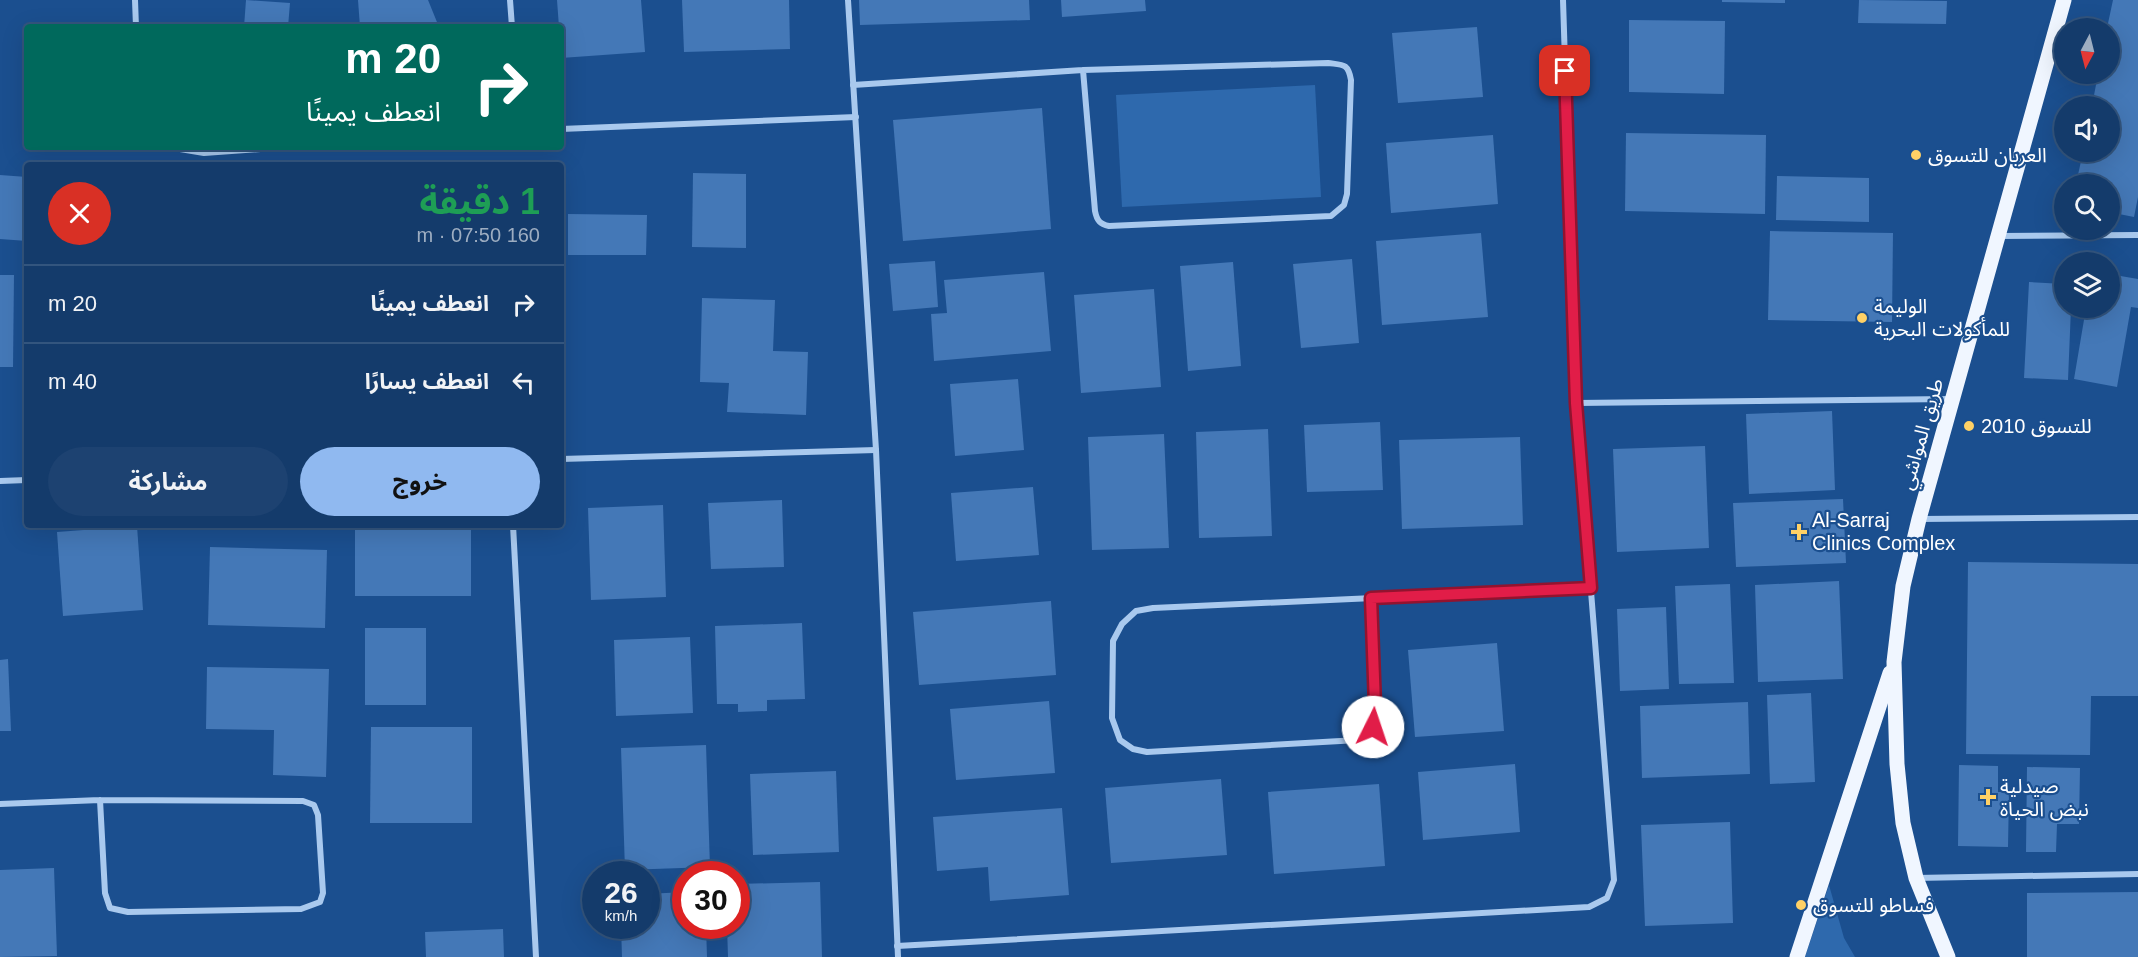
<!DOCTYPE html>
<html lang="ar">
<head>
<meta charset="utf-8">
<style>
	body { margin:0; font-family:Arial,"Noto Sans Arabic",sans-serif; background:#1d4271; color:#f1f3f6; direction:rtl; height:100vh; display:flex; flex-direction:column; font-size:22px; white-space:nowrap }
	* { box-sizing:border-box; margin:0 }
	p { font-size:20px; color:#9dadc1 }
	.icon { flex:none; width:33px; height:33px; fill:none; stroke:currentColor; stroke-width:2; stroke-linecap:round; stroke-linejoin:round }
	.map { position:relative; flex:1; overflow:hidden; direction:ltr }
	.panel { position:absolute; left:24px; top:162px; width:540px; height:366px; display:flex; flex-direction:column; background:#143b6b; border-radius:6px; box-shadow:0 6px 24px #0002,0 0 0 2px #33557e; direction:rtl }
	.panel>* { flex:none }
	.guide { position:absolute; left:24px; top:24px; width:540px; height:126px; border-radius:6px; box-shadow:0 6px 24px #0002,0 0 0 2px #33557e; direction:rtl; background:#00695c; color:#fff; overflow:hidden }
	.needle { width:39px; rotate:187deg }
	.buttons { position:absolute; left:2054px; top:18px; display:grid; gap:12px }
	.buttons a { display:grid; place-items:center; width:66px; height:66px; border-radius:50%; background:#143b6b; box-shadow:0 6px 24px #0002,0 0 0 2px #33557e; font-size:30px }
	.speed { position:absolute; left:582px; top:861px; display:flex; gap:12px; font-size:30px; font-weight:700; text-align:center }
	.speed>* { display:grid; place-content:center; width:78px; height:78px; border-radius:50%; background:#143b6b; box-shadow:0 6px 24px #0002,0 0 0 2px #33557e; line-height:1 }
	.speed small { font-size:15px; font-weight:400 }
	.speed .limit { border:9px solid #d22; background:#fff; color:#111 }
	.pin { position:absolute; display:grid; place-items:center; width:51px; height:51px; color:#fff; margin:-26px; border-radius:12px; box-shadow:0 3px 9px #0006 }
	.me { position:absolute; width:66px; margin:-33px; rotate:4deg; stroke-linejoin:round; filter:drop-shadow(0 0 4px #0008) }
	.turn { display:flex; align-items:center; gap:21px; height:126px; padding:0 24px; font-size:27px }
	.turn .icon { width:78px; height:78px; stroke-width:2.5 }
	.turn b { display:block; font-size:42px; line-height:51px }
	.round { display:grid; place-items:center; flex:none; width:63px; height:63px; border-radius:32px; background:#1d4271 }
	.overview { display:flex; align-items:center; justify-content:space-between; height:102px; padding:0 24px }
	h1 { font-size:36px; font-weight:700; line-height:45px; color:#1e9e55 }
	.button { display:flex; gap:12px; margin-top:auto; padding:12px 24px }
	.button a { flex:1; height:69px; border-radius:36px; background:#90b9f0; color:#111; font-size:24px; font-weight:700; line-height:69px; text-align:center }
	.button a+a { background:#1d4271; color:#f1f3f6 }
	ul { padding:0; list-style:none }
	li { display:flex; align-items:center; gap:18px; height:78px; padding:0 24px; border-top:2px solid #33557e }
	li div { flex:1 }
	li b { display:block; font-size:22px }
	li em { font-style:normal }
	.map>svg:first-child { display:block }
	.green { fill:#2e69ad }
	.building { fill:#4478b7 }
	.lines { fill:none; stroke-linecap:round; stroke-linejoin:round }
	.street { stroke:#a9c9ee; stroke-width:6 }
	.primary { stroke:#f0f6ff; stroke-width:15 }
	.route-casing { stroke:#92132f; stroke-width:15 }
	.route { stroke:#e11d48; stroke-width:10 }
	.poi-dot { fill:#ffd166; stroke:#1b4f8f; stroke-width:2 }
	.labels { text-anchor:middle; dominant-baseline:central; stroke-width:4.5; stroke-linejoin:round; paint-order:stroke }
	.poi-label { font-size:20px; fill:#fff; stroke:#1b4f8f; text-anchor:start }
	.street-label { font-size:20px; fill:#fff; stroke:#1b4f8f }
</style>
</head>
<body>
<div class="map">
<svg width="2138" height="957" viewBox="0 0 2138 957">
	<rect width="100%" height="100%" fill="#1b4f8f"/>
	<g class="green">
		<polygon points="1315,85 1321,197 1122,207 1116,95"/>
		<polygon points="1829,885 1844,938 1855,957 1805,957"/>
	</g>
	<g class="building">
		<polygon points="246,0 290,3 288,27 244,27"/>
		<polygon points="358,0 428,0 439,27 360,27"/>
		<polygon points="557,0 641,0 645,52 561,58 561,27 559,27"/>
		<polygon points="682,0 789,0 790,49 684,52"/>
		<polygon points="859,0 1029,0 1030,20 860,25"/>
		<polygon points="1061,0 1145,0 1146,11 1062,17"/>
		<polygon points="1722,0 1785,0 1785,3 1722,2"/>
		<polygon points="1859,0 1947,1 1946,24 1858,23"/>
		<polygon points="2113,0 2138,0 2138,197 2134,217 2109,212 2109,184 2076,184 2083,152 2109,152 2109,106 2092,106 2098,74 2109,74 2109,28 2107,28"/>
		<polygon points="1629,20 1725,21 1724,94 1629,92"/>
		<polygon points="1477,27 1483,97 1398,103 1392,33"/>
		<polygon points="1042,108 1051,229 903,241 893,120"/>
		<polygon points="1626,133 1766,135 1765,214 1625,211"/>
		<polygon points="1493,135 1498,204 1391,213 1386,143"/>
		<polygon points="693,173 746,174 746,248 692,247"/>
		<polygon points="0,175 27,177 27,241 0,239"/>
		<polygon points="1777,176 1869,178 1869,222 1776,220"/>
		<polygon points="568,214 647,215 646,255 568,255"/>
		<polygon points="1770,231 1893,233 1892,322 1768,320"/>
		<polygon points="1481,233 1488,317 1382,325 1376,241"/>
		<polygon points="1352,259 1359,343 1301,348 1293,264"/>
		<polygon points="935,261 938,307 893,311 889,264"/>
		<polygon points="1233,262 1241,366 1188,371 1180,266"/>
		<polygon points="1044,272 1051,351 934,361 931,314 947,313 944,280"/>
		<polygon points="2109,274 2138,279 2138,308 2131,307 2117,387 2074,379 2086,308 2109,308"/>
		<polygon points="0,275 14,275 13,367 0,367"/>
		<polygon points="2029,282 2064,284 2064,308 2071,308 2068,380 2024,378"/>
		<polygon points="1154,289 1161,387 1081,393 1074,295"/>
		<polygon points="702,298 775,300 773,351 808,352 806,415 727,412 729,383 700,382"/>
		<polygon points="1018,379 1024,450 955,456 950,384"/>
		<polygon points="1832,411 1835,490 1749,494 1746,414"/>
		<polygon points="1380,422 1383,490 1307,492 1304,425"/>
		<polygon points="1268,429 1272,536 1199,538 1196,432"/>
		<polygon points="1164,434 1169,548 1092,550 1088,437"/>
		<polygon points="1520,437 1523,525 1402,529 1399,440"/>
		<polygon points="1705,446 1709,548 1617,552 1613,449"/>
		<polygon points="1033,487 1039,555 956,561 951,493"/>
		<polygon points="1843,499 1846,563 1736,567 1733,503"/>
		<polygon points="782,500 784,567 711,569 708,503"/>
		<polygon points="663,505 666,597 591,600 588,508"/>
		<rect x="355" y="525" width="116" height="71"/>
		<polygon points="137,526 143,610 63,616 57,532"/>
		<polygon points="210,547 327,550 325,628 208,625"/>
		<polygon points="1968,562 2138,564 2138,696 2091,696 2090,755 1966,754"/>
		<polygon points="1839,581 1843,679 1758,682 1755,585"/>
		<polygon points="1730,584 1734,683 1679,684 1675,586"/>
		<polygon points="1051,601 1056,675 919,685 913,612"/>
		<polygon points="1666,607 1669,689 1620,691 1617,609"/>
		<polygon points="802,623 805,699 767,700 767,711 738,712 738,704 717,704 715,626"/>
		<rect x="365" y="628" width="61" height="77"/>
		<polygon points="690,637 693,713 616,716 614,640"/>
		<polygon points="1497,643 1504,731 1415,737 1408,650"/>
		<polygon points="8,659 11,731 0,731 0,660"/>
		<polygon points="207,667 329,669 326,777 273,775 274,730 206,729"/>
		<polygon points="1811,693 1815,782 1770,784 1767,695"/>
		<polygon points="1049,701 1055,773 956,780 950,709"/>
		<polygon points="1748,702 1750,774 1642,778 1640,706"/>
		<polygon points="371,727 472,727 472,823 370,823"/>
		<polygon points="706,745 710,867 625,870 621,748"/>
		<polygon points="1515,764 1520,832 1423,840 1418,772"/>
		<polygon points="1959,765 1998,766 1998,792 2009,792 2008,847 1958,846"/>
		<polygon points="2027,767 2080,768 2079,824 2057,824 2056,852 2026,852"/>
		<polygon points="836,771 839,852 753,855 750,774"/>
		<polygon points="1221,779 1227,855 1111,863 1105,788"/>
		<polygon points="1379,784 1385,866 1274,874 1268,792"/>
		<polygon points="1062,808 1069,895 990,901 988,867 937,871 933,817"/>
		<polygon points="1730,822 1733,923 1645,926 1641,825"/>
		<polygon points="54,868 57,956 0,957 0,870"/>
		<polygon points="820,882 822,957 728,957 727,926 736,926 736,884"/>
		<polygon points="686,892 686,926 706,926 707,957 622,957 621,926 646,926 646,894"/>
		<polygon points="2138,892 2138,957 2027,957 2027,893"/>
		<polygon points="503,929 504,957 426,957 425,932"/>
	</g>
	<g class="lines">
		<g class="street">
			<polyline points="135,0 136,27"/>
			<polyline points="510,0 512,27"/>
			<polyline points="848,0 876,450 898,957"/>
			<path d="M 853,85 L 1083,70 L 1328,63 C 1343,65 1348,63 1351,80 L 1347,194 L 1344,205 L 1331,216 L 1109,226 C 1100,224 1097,221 1095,211 L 1083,70"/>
			<polyline points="561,129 856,117"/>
			<polyline points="168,147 204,153 287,147"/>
			<polyline points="1999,236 2138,235"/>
			<polyline points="1576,403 1953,399"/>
			<polyline points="561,459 876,450"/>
			<polyline points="0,481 27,480"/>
			<polyline points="1920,519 2138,517"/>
			<polyline points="513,525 536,957"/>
			<polyline points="1371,598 1375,705 1373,727 1358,740 1147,752 1133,749 1120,740 1112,718 1113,641 1122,624 1136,611 1153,608 1591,588"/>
			<polyline points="0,804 100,800 303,801 314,805 318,815 323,893 320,902 301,909 128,912 110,908 105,893 100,800"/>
			<polyline points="1916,878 2138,874"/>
			<polyline points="897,946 1589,907 1607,898 1614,880 1576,403 1563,0"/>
		</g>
		<g class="primary">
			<polyline points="1797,957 1890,673"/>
			<polyline points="1948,957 1916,878 1903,823 1897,764 1894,662 1903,586 1919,519 2064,0"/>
		</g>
	</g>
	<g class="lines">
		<defs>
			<polyline id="route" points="1373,727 1375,705 1371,598 1591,588 1576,403 1565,71"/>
		</defs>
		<use href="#route" class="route-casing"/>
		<use href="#route" class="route"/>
	</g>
	<g class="poi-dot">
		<circle cx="1916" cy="155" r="6"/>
		<circle cx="1862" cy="318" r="6"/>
		<circle cx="1969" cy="426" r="6"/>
		<path d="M1796 523h6v6h6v6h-6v6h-6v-6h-6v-6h6z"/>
		<path d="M1985 788h6v6h6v6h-6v6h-6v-6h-6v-6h6z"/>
		<circle cx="1801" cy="905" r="6"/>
	</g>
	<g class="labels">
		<g class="poi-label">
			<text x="1928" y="155">العربان للتسوق</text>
			<text x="1874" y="306">الوليمة<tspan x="1874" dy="23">للمأكولات البحرية</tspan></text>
			<text x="1981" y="426">2010 للتسوق</text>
			<text x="1812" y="520">Al-Sarraj<tspan x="1812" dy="23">Clinics Complex</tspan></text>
			<text x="2000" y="786">صيدلية<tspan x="2000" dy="23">نبض الحياة</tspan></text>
			<text x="1813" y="905">فساطو للتسوق</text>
		</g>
		<g class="street-label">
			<text transform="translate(1921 434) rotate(-74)">طريق المواشي</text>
		</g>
	</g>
</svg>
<div class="buttons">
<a><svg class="needle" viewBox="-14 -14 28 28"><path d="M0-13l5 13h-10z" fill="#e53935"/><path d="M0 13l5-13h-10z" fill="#9dadc1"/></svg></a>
<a><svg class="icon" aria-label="sound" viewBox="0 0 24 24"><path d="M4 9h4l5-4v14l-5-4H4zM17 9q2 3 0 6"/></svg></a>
<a><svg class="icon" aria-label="search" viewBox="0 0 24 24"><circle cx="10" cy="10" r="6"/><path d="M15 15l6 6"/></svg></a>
<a><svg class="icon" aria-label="layers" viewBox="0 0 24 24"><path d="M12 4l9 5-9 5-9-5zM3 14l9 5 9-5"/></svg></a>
</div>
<div class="speed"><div>26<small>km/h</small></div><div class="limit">30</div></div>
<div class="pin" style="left:1565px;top:71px;background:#d93025"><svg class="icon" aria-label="arrive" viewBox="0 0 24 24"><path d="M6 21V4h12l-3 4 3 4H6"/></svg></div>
<svg class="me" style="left:1373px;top:727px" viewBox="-20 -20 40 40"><circle r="19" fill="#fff"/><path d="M0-13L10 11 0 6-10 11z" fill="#e11d48"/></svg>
<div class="guide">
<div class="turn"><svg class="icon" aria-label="right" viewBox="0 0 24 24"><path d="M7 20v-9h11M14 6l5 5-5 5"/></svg><div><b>20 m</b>انعطف يمينًا</div></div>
</div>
<section class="panel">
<div class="overview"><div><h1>1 دقيقة</h1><p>160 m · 07:50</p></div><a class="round" style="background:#d93025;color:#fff"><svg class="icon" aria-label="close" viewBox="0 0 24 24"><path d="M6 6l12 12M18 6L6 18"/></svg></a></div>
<ul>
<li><svg class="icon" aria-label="right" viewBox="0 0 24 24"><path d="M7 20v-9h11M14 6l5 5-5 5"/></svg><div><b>انعطف يمينًا</b></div><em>20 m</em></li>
<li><svg class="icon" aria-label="left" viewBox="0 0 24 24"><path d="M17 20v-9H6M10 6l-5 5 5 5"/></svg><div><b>انعطف يسارًا</b></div><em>40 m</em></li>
</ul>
<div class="button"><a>خروج</a><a>مشاركة</a></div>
</section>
</div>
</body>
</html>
